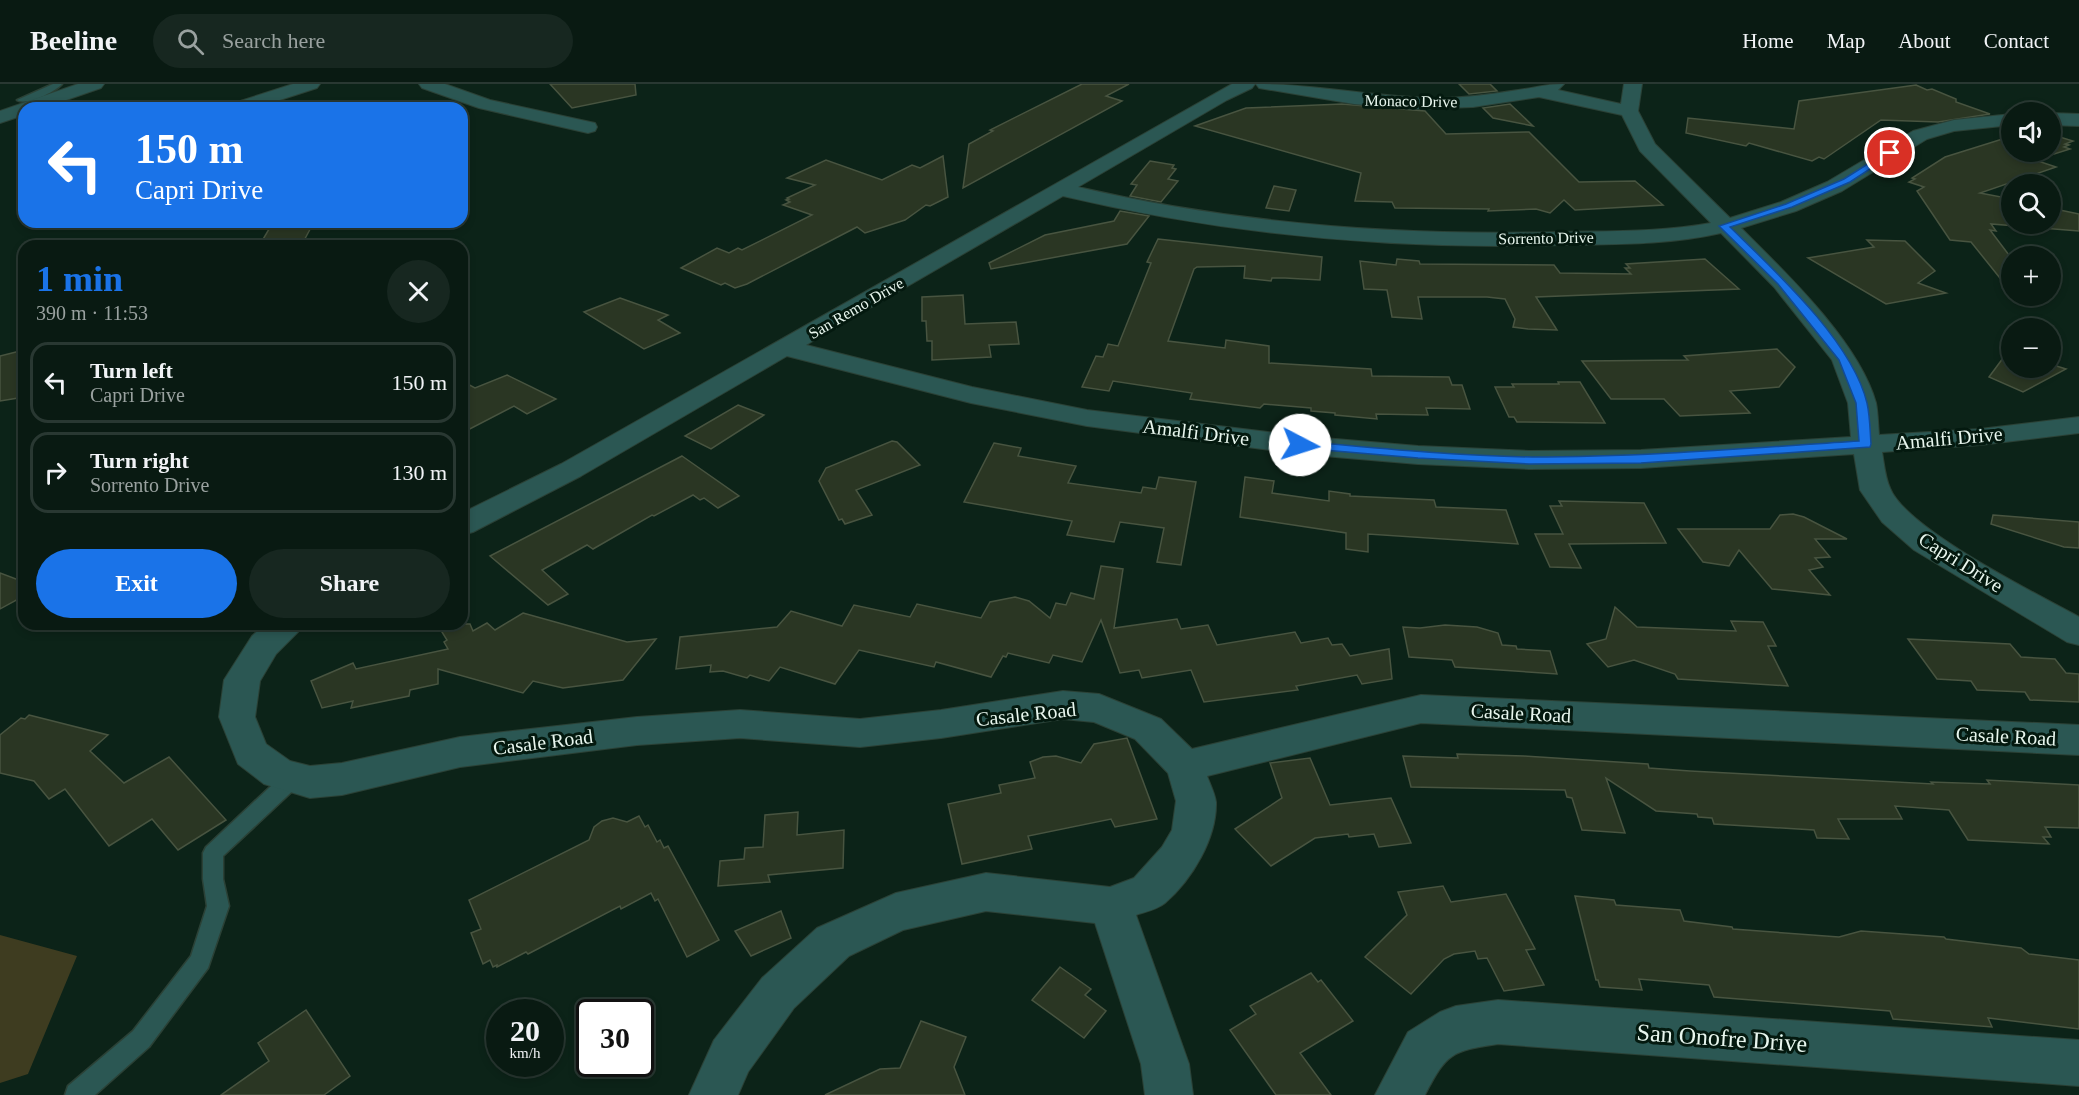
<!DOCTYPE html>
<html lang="en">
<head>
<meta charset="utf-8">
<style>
	body { margin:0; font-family:"Times New Roman",serif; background:#172720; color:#f1f3f6; height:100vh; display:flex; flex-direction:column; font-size:22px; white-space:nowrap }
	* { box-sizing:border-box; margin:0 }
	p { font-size:20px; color:#99a19f }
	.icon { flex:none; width:33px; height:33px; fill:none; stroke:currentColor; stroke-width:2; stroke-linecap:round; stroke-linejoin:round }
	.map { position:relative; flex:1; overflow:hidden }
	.side { position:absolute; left:18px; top:156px; width:450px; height:390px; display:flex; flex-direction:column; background:#091a12; border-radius:18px; box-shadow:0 3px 9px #0003,0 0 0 2px #293832 }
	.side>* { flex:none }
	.guide { position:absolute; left:18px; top:18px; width:450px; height:126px; border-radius:18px; box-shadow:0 3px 9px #0003,0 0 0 2px #293832; background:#1a73e8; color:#fff; overflow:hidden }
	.controls { position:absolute; left:2001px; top:18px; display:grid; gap:12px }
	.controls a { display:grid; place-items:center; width:60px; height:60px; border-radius:50%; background:#091a12; box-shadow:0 3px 9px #0003,0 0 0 2px #293832; font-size:30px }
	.speed { position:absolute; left:486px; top:915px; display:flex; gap:12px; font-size:30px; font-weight:700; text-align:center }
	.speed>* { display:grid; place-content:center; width:78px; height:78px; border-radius:50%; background:#091a12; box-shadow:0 3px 9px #0003,0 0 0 2px #293832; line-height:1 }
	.speed small { font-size:15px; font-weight:400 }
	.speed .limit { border:3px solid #111; border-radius:9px; background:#fff; color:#111 }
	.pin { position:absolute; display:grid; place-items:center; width:51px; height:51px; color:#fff; margin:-26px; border:3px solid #fff; border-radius:50%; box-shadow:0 2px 6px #0007 }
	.me { position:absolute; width:66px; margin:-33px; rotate:95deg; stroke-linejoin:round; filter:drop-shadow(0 0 4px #0008) }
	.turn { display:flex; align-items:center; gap:21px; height:126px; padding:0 18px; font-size:27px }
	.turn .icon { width:78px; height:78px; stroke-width:2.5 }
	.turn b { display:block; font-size:42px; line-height:51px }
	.round { display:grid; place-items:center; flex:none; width:63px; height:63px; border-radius:32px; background:#172720 }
	.summary { display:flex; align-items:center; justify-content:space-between; height:102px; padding:0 18px }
	h1 { font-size:36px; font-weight:600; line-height:45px; color:#1a73e8 }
	.primary-button { display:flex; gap:12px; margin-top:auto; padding:12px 18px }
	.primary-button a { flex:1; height:69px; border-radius:36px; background:#1a73e8; color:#fff; font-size:24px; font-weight:600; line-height:69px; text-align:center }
	.primary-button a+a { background:#172720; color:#f1f3f6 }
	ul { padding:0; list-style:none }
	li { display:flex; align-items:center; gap:18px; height:81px; margin:0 12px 9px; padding:0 6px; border:3px solid #293832; border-radius:18px }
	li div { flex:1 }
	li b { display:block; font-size:22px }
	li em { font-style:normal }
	header { display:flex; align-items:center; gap:36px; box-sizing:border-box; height:84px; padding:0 30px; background:#091a12; border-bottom:2px solid #293832 }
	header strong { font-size:28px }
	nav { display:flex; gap:33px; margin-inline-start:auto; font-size:21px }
	.search { width:420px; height:54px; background:#172720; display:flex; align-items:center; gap:15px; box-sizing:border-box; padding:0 21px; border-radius:33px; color:#99a19f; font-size:22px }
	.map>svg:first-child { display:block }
	.green { fill:#3e3c20 }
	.building { fill:#2a3623; stroke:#485440; stroke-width:1.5 }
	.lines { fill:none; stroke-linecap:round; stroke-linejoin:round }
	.service-casing { stroke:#2b4136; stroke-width:3 }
	.minor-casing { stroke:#2b4136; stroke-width:2 }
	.service { fill:#2b5753; fill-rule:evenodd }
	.minor { fill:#2b5753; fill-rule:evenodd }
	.route { fill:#1a73e8; stroke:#114b97; stroke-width:1.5 }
	.labels { text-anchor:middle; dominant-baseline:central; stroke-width:6; stroke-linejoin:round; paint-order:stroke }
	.far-street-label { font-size:16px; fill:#e8f6ee; stroke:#04190f }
	.street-label { font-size:20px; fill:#e8f6ee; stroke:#04190f }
	.near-street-label { font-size:24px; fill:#e8f6ee; stroke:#04190f }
</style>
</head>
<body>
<header>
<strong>Beeline</strong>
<div class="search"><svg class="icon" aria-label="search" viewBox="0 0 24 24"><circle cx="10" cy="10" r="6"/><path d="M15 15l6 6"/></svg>Search here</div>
<nav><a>Home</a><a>Map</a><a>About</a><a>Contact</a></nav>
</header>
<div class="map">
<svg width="2079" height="1011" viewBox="0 0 2079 1011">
	<rect width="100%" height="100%" fill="#0c2318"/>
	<polygon class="green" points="0,851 77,872 28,990 0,999"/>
	<g class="building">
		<polygon points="550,0 635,0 636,11 572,24"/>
		<polygon points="1082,0 1129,0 1106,12 1122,17 963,104 969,60 993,47 990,46"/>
		<polygon points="1459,0 1490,0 1497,7 1469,10"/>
		<polygon points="1916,1 1927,6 1932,5 1956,15 1956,18 1990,30 1938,38 1881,36 1824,75 1819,73 1812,77 1749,59 1746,62 1686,49 1688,34 1794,45 1799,17"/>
		<polygon points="1342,20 1425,27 1446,50 1529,48 1579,98 1635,97 1663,121 1575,126 1564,116 1550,129 1536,125 1488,127 1489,125 1395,124 1392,118 1355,117 1361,89 1195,42 1246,24"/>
		<polygon points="1510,20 1533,42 1493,34 1483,24"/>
		<polygon points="2050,50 2073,57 2065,60 2069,61 2064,63 2070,65 2035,76 2056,83 1980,109 2012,115 2012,140 2050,140 2050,124 2079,130 2079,147 1991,140 1996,147 1990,146 2012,175 2012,209 1971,158 1950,156 1917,107 1924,103 1909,98 1915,95 1912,94 1945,73 2012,52 2012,68 2050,68"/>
		<polygon points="943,72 948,113 930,122 926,121 905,136 865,149 857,143 747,200 735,204 725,199 721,201 681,184 717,164 729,169 738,164 742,166 812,131 783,121 790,118 786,116 789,115 787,114 815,101 787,94 826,76 882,96 912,81 920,84"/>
		<polygon points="1150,77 1174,81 1172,84 1176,85 1168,95 1178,97 1161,118 1130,112 1137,101 1131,100"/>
		<polygon points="1274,102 1296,106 1289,127 1266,124"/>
		<polygon points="1120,127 1149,132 1127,160 991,185 989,179 1045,151 1114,137"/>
		<polygon points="314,138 301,162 259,162 272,140"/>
		<polygon points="1158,155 1322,173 1320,196 1285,194 1272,194 1271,197 1244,194 1245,182 1197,183 1194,185 1168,257 1225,264 1226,256 1269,262 1269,279 1371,285 1372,292 1449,293 1452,301 1462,301 1470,325 1426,324 1428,331 1376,330 1377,335 1335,331 1335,329 1311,327 1311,324 1264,320 1260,324 1190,315 1192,309 1113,297 1109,307 1082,303 1096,272 1103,273 1108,260 1118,262 1151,179 1147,178"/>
		<polygon points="1867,156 1905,157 1935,187 1918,199 1946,209 1886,220 1808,174 1874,163"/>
		<polygon points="1397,175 1419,177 1420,180 1554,181 1560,189 1631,190 1625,184 1630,184 1626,180 1705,175 1739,205 1536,213 1557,246 1528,245 1513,243 1515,235 1505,215 1487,213 1418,213 1422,235 1392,233 1387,206 1364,205 1360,177 1396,181"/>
		<polygon points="963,211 965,240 1016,238 1019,260 989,261 991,273 932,276 932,257 927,257 926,237 922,237 922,213"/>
		<polygon points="620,214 668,231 658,236 680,249 644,265 584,228"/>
		<polygon points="1777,265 1795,283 1779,303 1730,307 1750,329 1680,332 1664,315 1611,315 1582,277 1688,276 1684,272"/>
		<polygon points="24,266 24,313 0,317 0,272"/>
		<polygon points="2009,266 2012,267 2012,284 2050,284 2050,280 2066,285 2023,308 1989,293"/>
		<polygon points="507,291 556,315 527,330 514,322 462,349 462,297 475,304"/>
		<polygon points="1558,298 1580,298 1605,339 1517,338 1514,333 1509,333 1495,303 1514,303 1512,300 1559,300"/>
		<polygon points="738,321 764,331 711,365 685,352"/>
		<polygon points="892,357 897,358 920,381 856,406 872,431 845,440 842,435 839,436 819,397 826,384"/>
		<polygon points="994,359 1021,364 1018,372 1076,382 1068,399 1141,409 1143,403 1156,405 1159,393 1196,398 1181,481 1157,478 1164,444 1120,438 1114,458 1067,451 1072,437 964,418"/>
		<polygon points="682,372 739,412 718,424 704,414 700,416 693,411 654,432 652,431 593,465 587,461 542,486 568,510 548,521 490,472"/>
		<polygon points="1245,393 1274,397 1272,409 1329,417 1329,407 1350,410 1350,412 1434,416 1436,423 1506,426 1518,460 1368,450 1368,468 1346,465 1346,449 1240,433"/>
		<polygon points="1559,417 1644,419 1666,459 1569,460 1581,484 1550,483 1535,450 1563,450 1550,422 1562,422"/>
		<polygon points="1793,430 1804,433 1847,455 1815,455 1830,473 1815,474 1823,483 1809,486 1830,511 1772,505 1739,466 1729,482 1703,478 1678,445 1770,445 1780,431"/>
		<polygon points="1993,431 2079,438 2079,464 2064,463 1991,440"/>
		<polygon points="1101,482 1123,485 1114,544 1177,535 1181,545 1208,541 1217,561 1295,548 1301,559 1328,554 1332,561 1342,560 1350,572 1389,565 1392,595 1362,600 1357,591 1296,602 1298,606 1204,618 1191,586 1142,594 1139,586 1120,589 1101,536 1082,578 1053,571 1049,579 1008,569 1006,573 1003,572 991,593 936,578 934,583 859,566 835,600 780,583 769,597 750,591 747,594 723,587 710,588 711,581 676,585 680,553 777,543 791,527 842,542 854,521 910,533 917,520 981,534 990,518 1015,513 1029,517 1050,534 1056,519 1066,521 1071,509 1094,515"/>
		<polygon points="0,489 24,498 22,513 0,525"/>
		<polygon points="1615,523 1637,543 1736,547 1731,537 1763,538 1776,562 1768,562 1788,602 1678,595 1675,590 1634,576 1608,583 1587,560 1606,555"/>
		<polygon points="523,529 627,558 656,555 623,596 563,604 533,597 523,609 438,585 438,600 410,606 409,612 351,624 353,617 322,624 311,597 353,579 356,585 448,565 444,558 447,556 437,540 470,540 473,547 487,539 495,546"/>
		<polygon points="1445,541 1477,543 1498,549 1502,561 1516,562 1517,565 1550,567 1557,590 1455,583 1452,576 1409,573 1403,543 1420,544"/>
		<polygon points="1908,555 2010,560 2021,573 2055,575 2066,589 2079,590 2079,618 2030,616 2025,608 1977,606 1971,597 1937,595"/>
		<polygon points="29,631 108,651 90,667 124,699 169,673 226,736 178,766 152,735 109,762 65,705 49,715 34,697 0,689 0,651 21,634 25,635"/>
		<polygon points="1127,654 1157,735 1115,743 1111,735 1028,752 1032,765 962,780 948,720 1001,709 999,701 1035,694 1030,678 1043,673 1056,672 1081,679 1094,660"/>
		<polygon points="1457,670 1524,672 1648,680 1649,684 1690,687 1933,700 1931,698 1990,700 1987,696 2079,701 2079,744 2045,743 2051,753 2043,753 2049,760 1968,756 1949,726 1895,722 1902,735 1838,735 1849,755 1817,754 1814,746 1714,740 1712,734 1698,733 1697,730 1656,727 1606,694 1625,749 1582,746 1572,714 1567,713 1565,706 1411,703 1403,672 1458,674"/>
		<polygon points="1310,674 1330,721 1391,714 1411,759 1379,763 1374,750 1349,753 1348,750 1315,754 1271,782 1235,745 1282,714 1270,679"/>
		<polygon points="798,728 797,751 844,746 843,784 768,791 770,798 718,802 720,777 744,775 745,764 763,763 765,731"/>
		<polygon points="639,732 645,743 648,741 657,758 660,756 664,764 668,762 719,856 687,873 658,815 655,817 651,809 621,825 620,822 528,870 526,868 497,883 497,881 493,883 490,876 483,880 471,849 481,845 469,816 589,756 594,743 602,737 613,734 627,738"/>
		<polygon points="1443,802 1451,818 1506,810 1535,865 1526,866 1544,901 1504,907 1487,874 1478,875 1475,867 1454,870 1444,875 1411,910 1365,873 1407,831 1398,808"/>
		<polygon points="1575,812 1614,816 1616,821 1680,826 1684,837 1732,843 1733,845 1839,853 1861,847 1944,853 1946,855 2021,864 2029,870 2079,876 2079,945 1988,934 1992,943 1893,935 1890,927 1714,913 1709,901 1639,895 1642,906 1600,903 1598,896 1596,896"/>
		<polygon points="781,827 791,854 751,872 735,847"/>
		<polygon points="1060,883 1091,905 1085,911 1106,927 1084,954 1032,916"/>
		<polygon points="1311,889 1318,898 1321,896 1353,937 1300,969 1331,1011 1276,1011 1230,946 1256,930 1250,922"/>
		<polygon points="306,926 350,992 324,1011 221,1011 269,977 258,959"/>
		<polygon points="921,937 966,953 954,983 965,1011 825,1011 880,985 900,984"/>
	</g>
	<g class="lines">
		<defs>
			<g id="service">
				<path d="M 53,0 L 62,0 C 55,8 26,22 17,16 Z"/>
				<polygon points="294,685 301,687 304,693 301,699 223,772 223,795 229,822 208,884 149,963 95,1011 65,1011 68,1002 133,947 191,872 207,822 203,795 203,769 206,763 287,687"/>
			</g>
			<g id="minor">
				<polygon points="78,0 104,0 101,4 43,24 24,24 24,31 0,39 0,27"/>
				<polygon points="293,0 320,0 317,4 255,24 228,24 231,20"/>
				<polygon points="419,0 445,0 490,16 595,39 597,43 595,47 588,49 479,24 422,4"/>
				<path d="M 1232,0 L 1255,0 L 1252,4 L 1227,16 L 1078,103 C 1237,140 1398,152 1561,148 C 1611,147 1662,148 1711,139 L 1640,67 L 1622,31 L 1539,13 L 1473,23 L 1413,25 L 1354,20 L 1259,4 L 1256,0 C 1318,0 1378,14 1440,14 C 1466,14 1493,10 1518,6 C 1534,4 1547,0 1564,0 L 1558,6 L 1621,20 L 1624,0 L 1642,0 L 1638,27 L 1655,60 L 1730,134 L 1781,118 L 1827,98 L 1913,47 L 1954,36 L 2012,30 L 2012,41 L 1954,47 L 1927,55 L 1842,107 L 1796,127 L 1741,144 C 1785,188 1859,258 1876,319 C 1878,329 1878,341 1879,351 L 1980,345 L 2079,333 L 2079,349 L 1980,361 L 1882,368 C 1884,379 1885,393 1890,404 C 1906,445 2037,510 2079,533 L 2079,561 L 2067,558 L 1914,466 L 1882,438 L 1860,406 L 1854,370 L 1641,384 L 1529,385 L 1418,380 L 1300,370 L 1087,342 L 971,319 L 787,272 L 581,392 L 473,448 L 462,451 L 462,429 L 561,380 ZM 1063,112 C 1228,151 1393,166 1563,161 C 1616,160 1669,161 1721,149 L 1774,203 L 1832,276 L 1848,319 L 1851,353 L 1641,366 L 1529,367 L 1418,362 L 1300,352 L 1087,326 L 972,303 L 806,261 Z"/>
				<polygon points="2050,29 2079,30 2079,42 2050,41"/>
				<polygon points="200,138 227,138 228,139 225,144 217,145 203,143"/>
				<path d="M 265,540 L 303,540 L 298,548 L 276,570 L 260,597 L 255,633 L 266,660 L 290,677 L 310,682 L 342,679 L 460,653 L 637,633 L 740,626 L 860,635 L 941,626 L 1063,607 L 1099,610 L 1161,635 L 1192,665 L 1421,611 L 2079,641 L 2079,671 L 1421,639 L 1207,692 C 1210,700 1215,710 1216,718 C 1217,754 1192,796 1165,819 C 1158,825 1145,828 1136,831 L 1189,980 L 1193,1011 L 1145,1011 L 1141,980 L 1095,839 L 986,827 L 903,846 L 849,872 L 794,924 L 748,988 L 738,1011 L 689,1011 L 714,956 L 762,894 L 817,844 L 896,809 L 986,789 L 1110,803 L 1134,794 L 1162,763 L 1172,746 L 1176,717 L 1168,689 L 1135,655 L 1094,638 L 1063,635 L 941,654 L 860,663 L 740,654 L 637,661 L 460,683 L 342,711 L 310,714 L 264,700 L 238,680 L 219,633 L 224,596 L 252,552 Z"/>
				<path d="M 1498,916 L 2079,956 L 2079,1002 L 1498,960 C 1451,967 1447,969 1425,1011 L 1375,1011 L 1408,948 L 1440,928 L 1456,922 Z"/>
			</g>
		</defs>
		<use href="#service" class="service-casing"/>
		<use href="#minor" class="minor-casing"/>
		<use href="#service" class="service"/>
		<use href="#minor" class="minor"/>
	</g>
	<path class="route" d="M 1890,66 L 1894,69 L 1893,70 L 1850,98 L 1792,123 L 1730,143 C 1775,187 1852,257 1867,319 C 1870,332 1870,347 1871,360 L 1870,363 L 1641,379 L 1529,380 L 1418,374 L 1300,364 L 1294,361 L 1300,357 C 1377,364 1455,372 1532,373 C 1641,373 1750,364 1859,357 L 1856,319 L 1839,276 L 1778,200 L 1719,142 L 1786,120 L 1844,95 Z"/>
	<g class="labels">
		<g class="far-street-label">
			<text transform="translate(1411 17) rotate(1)">Monaco Drive</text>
			<text transform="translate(1546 154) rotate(-1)">Sorrento Drive</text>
			<text transform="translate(856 224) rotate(-30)">San Remo Drive</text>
		</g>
		<g class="street-label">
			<text transform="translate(1196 348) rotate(7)">Amalfi Drive</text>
			<text transform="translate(1949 354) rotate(-5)">Amalfi Drive</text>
			<text transform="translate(1961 478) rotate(32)">Capri Drive</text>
			<text transform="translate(1521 629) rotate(3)">Casale Road</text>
			<text transform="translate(1026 630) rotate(-6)">Casale Road</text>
			<text transform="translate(2006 652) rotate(3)">Casale Road</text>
			<text transform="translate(543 658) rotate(-7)">Casale Road</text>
		</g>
		<g class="near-street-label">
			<text transform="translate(1722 954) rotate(4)">San Onofre Drive</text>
		</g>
	</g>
</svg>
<div class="controls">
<a><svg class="icon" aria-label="sound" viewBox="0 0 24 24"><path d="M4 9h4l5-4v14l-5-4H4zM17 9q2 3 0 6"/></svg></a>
<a><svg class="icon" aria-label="search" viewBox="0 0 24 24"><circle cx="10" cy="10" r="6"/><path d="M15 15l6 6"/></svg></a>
<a>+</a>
<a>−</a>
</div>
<div class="speed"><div>20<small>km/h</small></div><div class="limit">30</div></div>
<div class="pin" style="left:1890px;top:69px;background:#d93025"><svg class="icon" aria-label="arrive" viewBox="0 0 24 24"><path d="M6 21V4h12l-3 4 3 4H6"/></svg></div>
<svg class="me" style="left:1300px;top:361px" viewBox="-20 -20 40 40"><circle r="19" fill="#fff"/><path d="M0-13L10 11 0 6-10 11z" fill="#1a73e8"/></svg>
<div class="guide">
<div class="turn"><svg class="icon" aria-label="left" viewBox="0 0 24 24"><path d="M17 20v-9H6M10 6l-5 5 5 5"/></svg><div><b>150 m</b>Capri Drive</div></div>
</div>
<section class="side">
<div class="summary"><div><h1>1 min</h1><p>390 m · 11:53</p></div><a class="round"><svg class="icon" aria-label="close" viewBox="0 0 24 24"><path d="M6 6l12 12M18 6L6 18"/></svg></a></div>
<ul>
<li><svg class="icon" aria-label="left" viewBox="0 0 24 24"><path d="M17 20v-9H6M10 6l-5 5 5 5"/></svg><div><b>Turn left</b><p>Capri Drive</p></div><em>150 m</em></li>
<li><svg class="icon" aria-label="right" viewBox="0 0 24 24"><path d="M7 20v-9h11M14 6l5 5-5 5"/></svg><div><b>Turn right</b><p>Sorrento Drive</p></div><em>130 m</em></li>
</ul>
<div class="primary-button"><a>Exit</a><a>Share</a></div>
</section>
</div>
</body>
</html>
